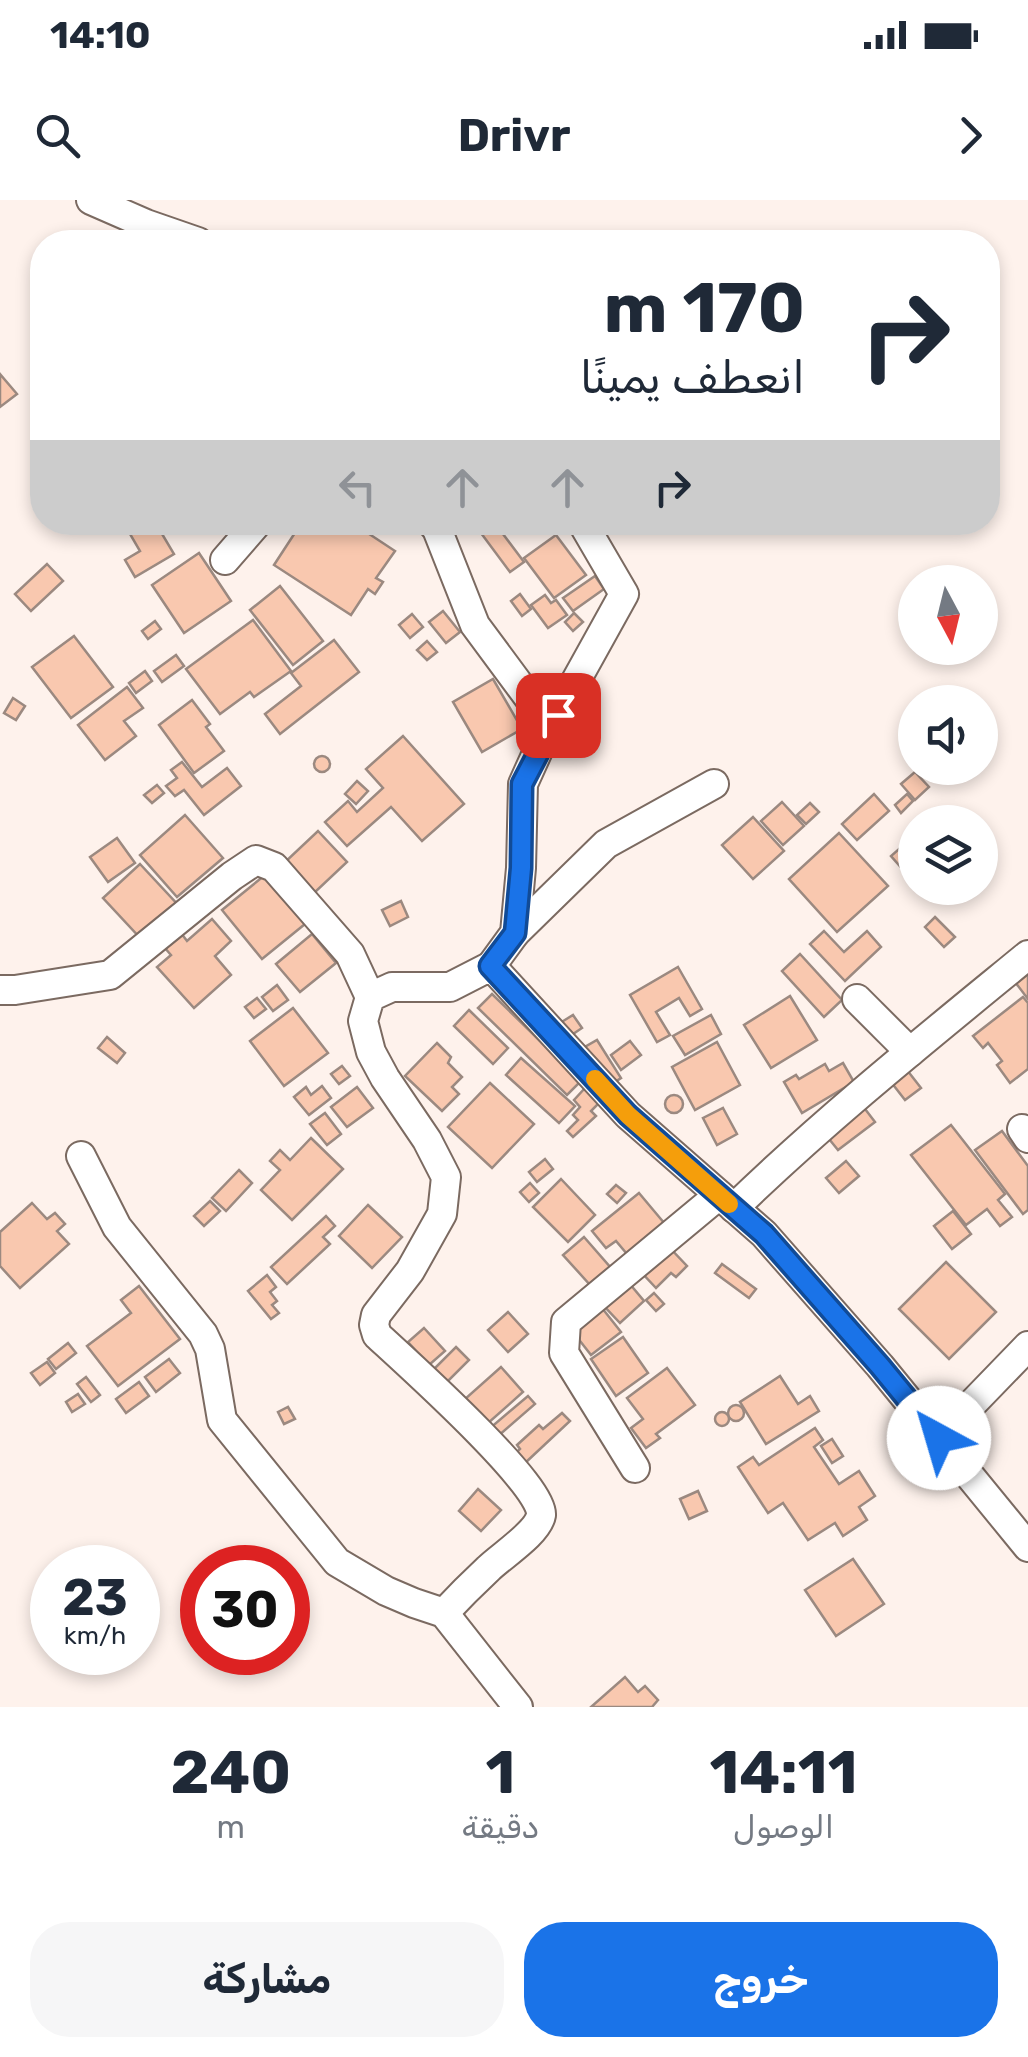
<!DOCTYPE html>
<html lang="ar">
<head>
<meta charset="utf-8">
<style>
	body { margin:0; font-family:Rubik,Vazirmatn,sans-serif; background:#f6f6f7; color:#1f2937; direction:rtl; height:100vh; display:flex; flex-direction:column; font-size:38px; white-space:nowrap }
	* { box-sizing:border-box; margin:0 }
	p { font-size:32px; color:#747a83 }
	.icon { flex:none; width:55px; height:55px; fill:none; stroke:currentColor; stroke-width:2; stroke-linecap:round; stroke-linejoin:round }
	.map { position:relative; height:1507px; overflow:hidden; direction:ltr }
	.panel { display:flex; flex-direction:column; background:#fff; flex:1 }
	.panel>* { flex:none }
	.guide { position:absolute; left:30px; top:30px; width:970px; height:305px; border-radius:40px; box-shadow:0 5px 15px #0003; direction:rtl; background:#fff; color:#1f2937; overflow:hidden }
	.needle { width:65px; rotate:173deg }
	.buttons { position:absolute; left:898px; top:365px; display:grid; gap:20px }
	.buttons a { display:grid; place-items:center; width:100px; height:100px; border-radius:50%; background:#fff; box-shadow:0 5px 15px #0003; font-size:50px }
	.speed { position:absolute; left:30px; top:1345px; display:flex; gap:20px; font-size:50px; font-weight:700; text-align:center }
	.speed>* { display:grid; place-content:center; width:130px; height:130px; border-radius:50%; background:#fff; box-shadow:0 5px 15px #0003; line-height:1 }
	.speed small { font-size:25px; font-weight:400 }
	.speed .limit { border:15px solid #d22; background:#fff; color:#111 }
	.pin { position:absolute; display:grid; place-items:center; width:85px; height:85px; color:#fff; margin:-42px; border-radius:20px; box-shadow:0 5px 15px #0006 }
	.me { position:absolute; width:110px; margin:-55px; rotate:321deg; stroke-linejoin:round; filter:drop-shadow(0 0 8px #0008) }
	.turn { display:flex; align-items:center; gap:35px; height:210px; padding:0 30px; font-size:45px }
	.turn .icon { width:130px; height:130px; stroke-width:2.5 }
	.turn b { display:block; font-size:70px; line-height:85px }
	.lanes { display:flex; align-items:center; height:95px; padding:0 30px; background:#0003; justify-content:center; gap:50px; direction:ltr }
	.lanes .off { opacity:.35 }
	.eta { display:flex; justify-content:space-evenly; align-items:center; height:170px; text-align:center }
	.eta b { font-size:60px; font-weight:700; line-height:70px }
	.primary-button { display:flex; gap:20px; margin-top:auto; padding:20px 30px }
	.primary-button a { flex:1; height:115px; border-radius:40px; background:#1a73e8; color:#fff; font-size:40px; font-weight:700; line-height:115px; text-align:center }
	.primary-button a+a { background:#f6f6f7; color:#1f2937 }
	.status { display:flex; justify-content:space-between; align-items:center; height:70px; padding:0 50px; background:#fff; direction:ltr }
	.status svg { height:28px; fill:currentColor }
	header { display:flex; justify-content:space-between; align-items:center; height:130px; padding:0 30px; background:#fff; font-size:45px; font-weight:700 }
	.map>svg:first-child { display:block }
	.building { fill:#f9c8af; stroke:#9b8980; stroke-width:2.5 }
	.lines { fill:none; stroke-linecap:round; stroke-linejoin:round }
	.minor-casing { stroke:#7b6a61; stroke-width:32 }
	.minor { stroke:#fff; stroke-width:28 }
	.route-casing { stroke:#114b97; stroke-width:25 }
	.route { stroke:#1a73e8; stroke-width:18 }
	.slow { stroke:#f59e0b; stroke-width:18 }
</style>
</head>
<body>
<div class="status"><b>14:10</b><svg viewBox="0 0 49 12"><path d="M0 12V9h3v3zM5 12V6h3v6zM10 12V3h3v9zM15 12V0h3v12zM26 1h20v11H26zM47 4h2v5h-2z"/></svg></div>
<header><svg class="icon" aria-label="forward" viewBox="0 0 24 24"><path d="M9 5l7 7-7 7"/></svg>Drivr<svg class="icon" aria-label="search" viewBox="0 0 24 24"><circle cx="10" cy="10" r="6"/><path d="M15 15l6 6"/></svg></header>
<div class="map">
<svg width="1028" height="1507" viewBox="0 0 1028 1507">
	<rect width="100%" height="100%" fill="#fef2ec"/>
	<g class="building">
		<polygon points="0,174 17,194 0,207"/>
		<polygon points="150,322 155,322 174,354 135,377 125,360 140,351 130,334"/>
		<polygon points="302,322 351,322 395,351 376,378 383,382 375,394 368,389 351,415 274,365"/>
		<polygon points="487,322 494,322 524,362 510,372 478,329"/>
		<polygon points="556,335 586,375 554,398 524,358"/>
		<polygon points="199,353 231,401 184,433 152,385"/>
		<polygon points="47,364 63,381 31,411 15,394"/>
		<polygon points="595,376 604,389 573,411 563,398"/>
		<polygon points="280,386 323,441 293,465 250,410"/>
		<polygon points="520,394 531,409 522,416 511,401"/>
		<polygon points="545,395 551,403 556,400 567,415 548,428 531,405"/>
		<polygon points="443,411 460,432 446,443 429,422"/>
		<polygon points="574,413 583,422 573,431 565,422"/>
		<polygon points="412,414 423,427 410,438 399,425"/>
		<polygon points="253,420 291,471 254,497 250,492 220,514 186,469"/>
		<polygon points="155,421 161,429 148,439 142,431"/>
		<polygon points="74,436 113,487 71,518 32,467"/>
		<polygon points="334,440 359,472 280,534 265,514 301,486 291,473"/>
		<polygon points="427,441 437,452 427,460 417,450"/>
		<polygon points="176,455 184,466 162,482 154,471"/>
		<polygon points="145,471 152,481 136,493 129,483"/>
		<polygon points="493,479 522,529 482,552 453,502"/>
		<polygon points="127,487 143,508 124,521 136,536 105,560 78,525"/>
		<polygon points="13,498 25,506 16,520 4,513"/>
		<polygon points="192,500 210,524 206,527 224,551 194,573 159,525"/>
		<polygon points="403,536 464,604 422,641 391,607 347,646 325,622 348,601 357,612 383,588 366,569"/>
		<circle cx="322" cy="564" r="8"/>
		<polygon points="182,562 202,587 227,568 241,586 204,615 184,590 175,596 166,586 177,578 171,570"/>
		<polygon points="915,572 929,587 915,600 901,584"/>
		<polygon points="357,581 368,591 356,604 345,594"/>
		<polygon points="157,585 164,593 152,603 144,595"/>
		<polygon points="874,594 889,611 857,640 842,624"/>
		<polygon points="907,594 913,601 901,613 895,605"/>
		<polygon points="782,602 804,626 783,645 761,621"/>
		<polygon points="810,603 819,612 806,624 797,615"/>
		<polygon points="185,615 223,658 177,697 140,655"/>
		<polygon points="753,617 784,651 753,679 722,645"/>
		<polygon points="318,631 347,662 313,694 284,663"/>
		<polygon points="839,633 888,686 837,732 789,679"/>
		<polygon points="915,635 915,663 905,672 891,656"/>
		<polygon points="117,638 135,663 108,682 90,657"/>
		<polygon points="140,664 180,707 143,741 103,698"/>
		<polygon points="265,675 305,724 262,759 222,710"/>
		<polygon points="401,701 408,717 390,726 382,710"/>
		<polygon points="935,717 955,737 944,747 925,727"/>
		<polygon points="212,719 231,741 215,756 231,775 194,808 157,767 171,755 164,747 181,733 187,741"/>
		<polygon points="824,731 844,752 867,731 881,747 845,781 810,744"/>
		<polygon points="312,734 336,763 300,792 276,764"/>
		<polygon points="800,754 842,800 824,817 782,771"/>
		<polygon points="678,767 702,809 690,816 679,798 656,812 670,835 657,842 630,795"/>
		<polygon points="1026,774 1028,776 1028,799 1015,782"/>
		<polygon points="277,785 288,800 273,811 262,797"/>
		<polygon points="492,794 581,881 567,895 478,808"/>
		<polygon points="790,796 817,840 771,868 744,825"/>
		<polygon points="1023,797 1028,803 1028,869 1010,883 997,865 1002,861 988,843 983,848 973,836"/>
		<polygon points="257,798 266,809 254,818 245,807"/>
		<polygon points="293,808 328,853 284,886 250,841"/>
		<polygon points="469,810 508,848 493,864 454,826"/>
		<polygon points="573,815 582,828 570,836 560,823"/>
		<polygon points="711,815 721,834 685,855 673,836"/>
		<polygon points="107,837 125,853 117,863 98,848"/>
		<polygon points="597,840 621,878 607,887 583,848"/>
		<polygon points="630,841 641,855 621,870 611,855"/>
		<polygon points="717,842 740,885 695,910 672,867"/>
		<polygon points="437,843 451,857 448,863 462,877 452,887 459,894 442,911 405,876"/>
		<polygon points="521,858 575,906 559,923 506,875"/>
		<polygon points="843,863 854,882 802,913 784,882 796,875 799,879 825,864 829,871"/>
		<polygon points="342,866 350,876 339,884 331,874"/>
		<polygon points="907,870 921,888 905,900 891,882"/>
		<polygon points="490,883 534,924 492,968 448,927"/>
		<polygon points="322,886 331,898 309,915 294,897 306,887 311,895"/>
		<polygon points="357,887 373,908 347,927 331,907"/>
		<polygon points="585,888 599,903 591,911 596,916 573,937 567,931 578,920 573,915 580,907 574,900"/>
		<circle cx="674" cy="904" r="9"/>
		<polygon points="862,905 875,922 838,950 825,934"/>
		<polygon points="723,908 737,934 717,945 703,918"/>
		<polygon points="325,913 341,934 327,945 310,924"/>
		<polygon points="951,925 1005,994 998,1000 1012,1017 1000,1026 987,1009 966,1025 911,955"/>
		<polygon points="1002,931 1028,966 1028,1010 1023,1014 975,950"/>
		<polygon points="311,938 343,969 292,1020 261,990 280,970 270,961 280,950 290,960"/>
		<polygon points="545,959 553,969 537,982 529,972"/>
		<polygon points="846,961 859,976 839,993 826,978"/>
		<polygon points="239,970 252,983 226,1011 212,998"/>
		<polygon points="561,979 595,1015 568,1042 533,1007"/>
		<polygon points="530,983 539,993 529,1002 520,992"/>
		<polygon points="616,985 626,993 617,1003 607,994"/>
		<polygon points="639,993 665,1024 627,1054 616,1041 606,1048 592,1031"/>
		<polygon points="210,1001 220,1011 204,1026 194,1016"/>
		<polygon points="32,1003 47,1019 55,1013 65,1024 57,1031 69,1044 20,1088 0,1066 0,1032"/>
		<polygon points="368,1005 402,1037 372,1068 339,1036"/>
		<polygon points="953,1011 971,1034 952,1049 934,1026"/>
		<polygon points="326,1016 335,1026 323,1037 330,1044 287,1084 271,1067"/>
		<polygon points="584,1037 611,1068 591,1086 563,1055"/>
		<polygon points="669,1047 687,1066 676,1077 671,1073 656,1088 642,1073"/>
		<polygon points="946,1062 996,1112 949,1159 899,1109"/>
		<polygon points="722,1064 756,1089 749,1098 715,1073"/>
		<polygon points="267,1075 276,1087 270,1092 277,1101 272,1105 279,1113 271,1119 248,1091"/>
		<polygon points="629,1083 644,1101 620,1123 604,1106"/>
		<polygon points="139,1086 180,1139 118,1186 87,1146 131,1113 121,1100"/>
		<polygon points="654,1093 664,1104 656,1111 646,1100"/>
		<polygon points="602,1108 621,1132 591,1155 573,1132"/>
		<polygon points="508,1112 528,1134 508,1152 488,1130"/>
		<polygon points="424,1128 445,1151 429,1165 408,1142"/>
		<polygon points="623,1137 648,1173 616,1196 591,1159"/>
		<polygon points="68,1143 76,1153 56,1169 48,1159"/>
		<polygon points="456,1147 469,1160 445,1184 432,1171"/>
		<polygon points="169,1159 180,1173 156,1192 145,1177"/>
		<polygon points="47,1162 55,1173 40,1185 31,1173"/>
		<polygon points="501,1167 523,1192 487,1224 465,1199"/>
		<polygon points="667,1168 695,1205 656,1234 660,1238 646,1248 631,1228 643,1219 627,1198"/>
		<polygon points="780,1176 798,1204 810,1196 819,1211 766,1244 740,1202"/>
		<polygon points="86,1177 100,1195 91,1202 77,1184"/>
		<polygon points="139,1182 149,1196 126,1213 116,1199"/>
		<polygon points="78,1194 85,1204 72,1212 66,1202"/>
		<polygon points="528,1196 535,1204 497,1237 489,1229"/>
		<circle cx="736" cy="1213" r="8"/>
		<polygon points="288,1207 295,1219 284,1224 278,1212"/>
		<circle cx="722" cy="1219" r="7"/>
		<polygon points="562,1213 570,1221 524,1264 514,1255 520,1249 517,1245 539,1225 543,1229"/>
		<polygon points="815,1228 823,1240 814,1247 839,1284 859,1271 875,1296 859,1307 867,1320 843,1336 835,1323 808,1340 783,1303 768,1313 738,1267 753,1257 759,1265"/>
		<polygon points="832,1239 843,1256 832,1263 821,1246"/>
		<polygon points="478,1289 501,1310 481,1331 459,1311"/>
		<polygon points="698,1291 707,1311 689,1319 680,1299"/>
		<polygon points="853,1359 884,1404 836,1436 805,1390"/>
		<polygon points="625,1477 638,1492 645,1486 658,1500 652,1507 591,1507"/>
	</g>
	<g class="lines">
		<defs>
			<g id="minor">
				<polyline points="91,0 146,24 198,42"/>
				<polyline points="431,322 437,329 475,425 535,506 542,542 523,584 521,668 515,733 491,766"/>
				<polyline points="225,360 258,322"/>
				<polyline points="542,542 624,394 582,322"/>
				<polyline points="515,733 606,644 714,584"/>
				<polyline points="0,790 15,790 110,775 232,676 256,660 274,667 350,754 370,797"/>
				<polyline points="857,799 910,852"/>
				<polyline points="1022,929 1028,938"/>
				<polyline points="81,956 117,1027 203,1134 210,1149 222,1220 337,1362 386,1391 414,1403 444,1413 518,1507"/>
				<path d="M 734,1008 C 827,918 928,837 1028,755"/>
				<polyline points="939,1238 1028,1146"/>
				<polyline points="635,1268 564,1153 566,1122 719,995"/>
				<path d="M 444,1413 C 458,1398 473,1383 488,1369 C 501,1356 538,1333 541,1315 C 545,1286 404,1160 377,1135 L 374,1125 L 376,1115 L 410,1071 L 442,1014 L 446,977 L 427,940 L 385,878 L 371,852 L 363,821 L 370,797 L 392,787 L 450,787 L 491,766 L 628,915 L 764,1034 L 880,1166 L 1028,1347"/>
			</g>
		</defs>
		<use href="#minor" class="minor-casing"/>
		<use href="#minor" class="minor"/>
	</g>
	<g class="lines">
		<defs>
			<polyline id="route" points="558,515 522,584 521,668 515,733 490,766 628,915 764,1034 880,1166 939,1238"/>
		</defs>
		<use href="#route" class="route-casing"/>
		<use href="#route" class="route"/>
		<polyline class="slow" points="595,879 628,915 729,1004"/>
	</g>
</svg>
<div class="buttons">
<a><svg class="needle" viewBox="-14 -14 28 28"><path d="M0-13l5 13h-10z" fill="#e53935"/><path d="M0 13l5-13h-10z" fill="#747a83"/></svg></a>
<a><svg class="icon" aria-label="sound" viewBox="0 0 24 24"><path d="M4 9h4l5-4v14l-5-4H4zM17 9q2 3 0 6"/></svg></a>
<a><svg class="icon" aria-label="layers" viewBox="0 0 24 24"><path d="M12 4l9 5-9 5-9-5zM3 14l9 5 9-5"/></svg></a>
</div>
<div class="speed"><div>23<small>km/h</small></div><div class="limit">30</div></div>
<div class="pin" style="left:558px;top:515px;background:#d93025"><svg class="icon" aria-label="arrive" viewBox="0 0 24 24"><path d="M6 21V4h12l-3 4 3 4H6"/></svg></div>
<svg class="me" style="left:939px;top:1238px" viewBox="-20 -20 40 40"><circle r="19" fill="#fff"/><path d="M0-13L10 11 0 6-10 11z" fill="#1a73e8"/></svg>
<div class="guide">
<div class="turn"><svg class="icon" aria-label="right" viewBox="0 0 24 24"><path d="M7 20v-9h11M14 6l5 5-5 5"/></svg><div><b>170 m</b>انعطف يمينًا</div></div>
<div class="lanes"><svg class="icon off" aria-label="left" viewBox="0 0 24 24"><path d="M17 20v-9H6M10 6l-5 5 5 5"/></svg><svg class="icon off" aria-label="ahead" viewBox="0 0 24 24"><path d="M12 20V5M6 11l6-6 6 6"/></svg><svg class="icon off" aria-label="ahead" viewBox="0 0 24 24"><path d="M12 20V5M6 11l6-6 6 6"/></svg><svg class="icon" aria-label="right" viewBox="0 0 24 24"><path d="M7 20v-9h11M14 6l5 5-5 5"/></svg></div>
</div>
</div>
<section class="panel">
<div class="eta">
<div><b>14:11</b><p>الوصول</p></div>
<div><b>1</b><p>دقيقة</p></div>
<div><b>240</b><p>m</p></div>
</div>
<div class="primary-button"><a>خروج</a><a>مشاركة</a></div>
</section>
</body>
</html>
